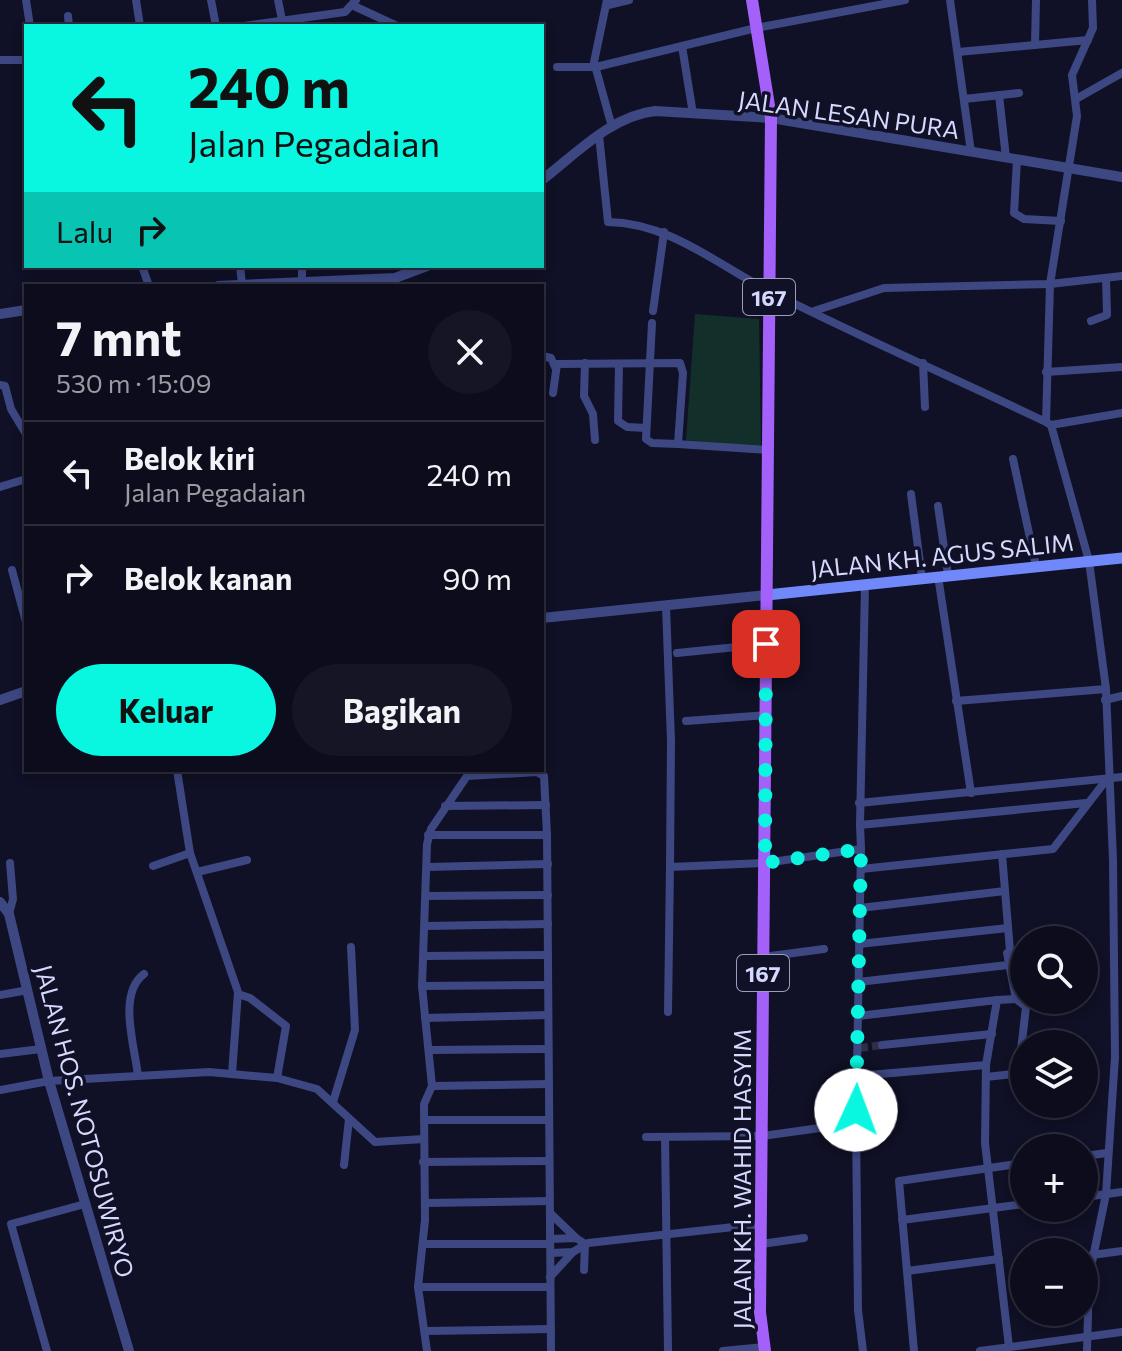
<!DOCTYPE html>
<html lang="id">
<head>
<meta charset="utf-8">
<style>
	body { margin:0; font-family:Commissioner,sans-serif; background:#151525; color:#f1f3f6; height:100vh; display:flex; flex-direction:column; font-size:30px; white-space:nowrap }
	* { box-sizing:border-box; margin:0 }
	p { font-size:26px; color:#9a9ba3 }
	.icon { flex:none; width:44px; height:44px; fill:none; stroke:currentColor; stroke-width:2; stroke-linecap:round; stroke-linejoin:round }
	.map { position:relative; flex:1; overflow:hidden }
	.drawer { position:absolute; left:24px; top:284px; width:520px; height:488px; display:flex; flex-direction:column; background:#0c0c1c; border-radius:0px; box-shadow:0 4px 12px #0003,0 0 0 2px #2c2c3b }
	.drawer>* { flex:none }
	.top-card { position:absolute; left:24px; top:24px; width:520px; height:244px; border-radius:0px; box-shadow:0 4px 12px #0003,0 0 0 2px #2c2c3b; background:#09f6e0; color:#111; overflow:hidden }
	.buttons { position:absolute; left:1010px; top:926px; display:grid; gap:16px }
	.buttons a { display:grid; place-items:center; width:88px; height:88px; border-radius:50%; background:#0c0c1c; box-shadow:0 4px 12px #0003,0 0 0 2px #2c2c3b; font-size:40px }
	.pin { position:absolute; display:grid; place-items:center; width:68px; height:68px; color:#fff; margin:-34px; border-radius:16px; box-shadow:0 4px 12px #0006 }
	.me { position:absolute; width:88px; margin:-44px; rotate:2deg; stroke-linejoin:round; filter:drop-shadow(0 0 6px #0008) }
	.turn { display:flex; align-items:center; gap:28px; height:168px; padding:0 32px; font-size:36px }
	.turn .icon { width:104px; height:104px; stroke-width:2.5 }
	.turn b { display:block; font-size:56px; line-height:68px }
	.then { display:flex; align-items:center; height:76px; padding:0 32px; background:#0003; gap:16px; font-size:30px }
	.round { display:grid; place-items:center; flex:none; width:84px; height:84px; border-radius:42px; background:#151525 }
	.summary { display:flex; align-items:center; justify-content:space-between; height:136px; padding:0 32px }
	h1 { font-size:48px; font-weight:700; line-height:60px }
	.cta { display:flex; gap:16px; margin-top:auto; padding:16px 32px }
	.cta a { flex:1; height:92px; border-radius:48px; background:#09f6e0; color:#111; font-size:32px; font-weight:700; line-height:92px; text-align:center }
	.cta a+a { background:#151525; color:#f1f3f6 }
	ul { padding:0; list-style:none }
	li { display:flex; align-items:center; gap:24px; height:104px; padding:0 32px; border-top:2px solid #2c2c3b }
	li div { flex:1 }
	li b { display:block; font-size:30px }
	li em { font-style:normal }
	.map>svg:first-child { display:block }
	.green { fill:#132f29 }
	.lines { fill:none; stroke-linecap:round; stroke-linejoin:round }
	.minor-tunnel { stroke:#2e2e46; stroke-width:8; stroke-dasharray:8 4; stroke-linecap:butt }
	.minor { stroke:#3d4883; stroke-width:8 }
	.tertiary { stroke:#3d4883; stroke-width:10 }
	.secondary { stroke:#7188fa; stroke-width:11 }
	.primary { stroke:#a361f9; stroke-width:12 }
	.route { stroke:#09f6e0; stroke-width:14; stroke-dasharray:0 25.2 }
	.labels { text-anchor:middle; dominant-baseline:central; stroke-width:7; stroke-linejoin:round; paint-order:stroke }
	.shield { fill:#101026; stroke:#9b9dbd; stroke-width:2 }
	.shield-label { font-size:22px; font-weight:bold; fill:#d6d9fe }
	.street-label { font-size:24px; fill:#d6d9fe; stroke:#101026 }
</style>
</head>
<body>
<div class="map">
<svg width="1122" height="1351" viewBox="0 0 1122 1351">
	<rect width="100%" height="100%" fill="#101026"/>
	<polygon class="green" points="695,314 759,319 761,447 686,440"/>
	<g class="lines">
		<polyline class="minor-tunnel" points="860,1048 882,1045"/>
		<g class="minor">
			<polyline points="26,0 30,26"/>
			<polyline points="136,0 140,26"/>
			<polyline points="211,0 216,26"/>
			<polyline points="278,0 282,20"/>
			<polyline points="607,0 594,62 612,127"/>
			<polyline points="950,0 971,152"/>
			<polyline points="608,5 629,0"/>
			<polyline points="354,6 397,26"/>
			<polyline points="68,16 69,26"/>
			<polyline points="244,26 345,12 356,0"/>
			<polyline points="1035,45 1036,0"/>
			<polyline points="682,46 693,114"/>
			<polyline points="958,52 1088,40"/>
			<polyline points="0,60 26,60"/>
			<polyline points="557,67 596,67 756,28 905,0"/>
			<polyline points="999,95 1006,158"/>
			<polyline points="964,99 1019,93"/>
			<polyline points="1076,99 1122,73"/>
			<path d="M 599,135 L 608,222 C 670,223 716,264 769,291 C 860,337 954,378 1046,422"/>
			<polyline points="1017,160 1014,213 1024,219 1061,221"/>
			<polyline points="142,266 149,286"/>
			<polyline points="240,266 242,284"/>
			<polyline points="302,266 302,281"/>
			<polyline points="653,311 664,232"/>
			<polyline points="814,311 884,288 1050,284 1122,276"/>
			<polyline points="1091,321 1107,315 1106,278"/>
			<polyline points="652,323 646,439 652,443 678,444"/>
			<polyline points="542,356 551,358 555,367"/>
			<polyline points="585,363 584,396 593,414 595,440"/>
			<polyline points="923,363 925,407"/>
			<polyline points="619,364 618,421 627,427 646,428"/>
			<polyline points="1046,372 1122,367"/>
			<polyline points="0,385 5,386 11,409 26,434"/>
			<polyline points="553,393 557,364 680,363 683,373 678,444 769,450"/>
			<polyline points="1051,425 1122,413"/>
			<polyline points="1013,459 1036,566"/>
			<polyline points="0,487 26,479"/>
			<polyline points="911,494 922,578"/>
			<polyline points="938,506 948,575"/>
			<polyline points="12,570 26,622"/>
			<polyline points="938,576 971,793"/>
			<polyline points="666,606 671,741 670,867"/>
			<polyline points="677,653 766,644"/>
			<polyline points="1105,700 1122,696"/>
			<polyline points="956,701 1106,689"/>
			<polyline points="686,721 766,715"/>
			<polyline points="177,770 190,853 238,992 232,1074"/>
			<polyline points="859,803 1122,777"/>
			<polyline points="445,806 546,805"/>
			<polyline points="860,825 865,585"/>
			<polyline points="428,835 547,835"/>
			<polyline points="861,849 860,825 1086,803"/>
			<polyline points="1002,854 1010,951 1007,953 1016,999 997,1000 986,1065 985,1143 1009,1347"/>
			<polyline points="153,866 190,853"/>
			<polyline points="427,867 548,864"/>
			<polyline points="861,869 1053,849 1107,779"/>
			<polyline points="197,872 247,860"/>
			<polyline points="427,896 548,895"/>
			<polyline points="860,908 1005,891"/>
			<polyline points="9,914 13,899 10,863"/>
			<polyline points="425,926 548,924"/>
			<polyline points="859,944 1008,928"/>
			<polyline points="423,956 548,955"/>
			<polyline points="763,957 824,949"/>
			<polyline points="858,982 1008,965"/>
			<polyline points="422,986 548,985"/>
			<polyline points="238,994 250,998 286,1026 277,1078"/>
			<polyline points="0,995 28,990"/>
			<polyline points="858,1016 997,1000"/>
			<polyline points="425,1018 548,1015"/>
			<polyline points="882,1045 992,1034"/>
			<polyline points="430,1050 548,1049"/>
			<polyline points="0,1054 41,1049"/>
			<path d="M 138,1076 C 135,1047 117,994 144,974"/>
			<polyline points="857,1076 986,1065"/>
			<polyline points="986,1077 1013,1074 1019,1067 1026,1007 1016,999"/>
			<polyline points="432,1086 549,1084"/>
			<polyline points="0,1090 49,1081 209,1072 277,1078 317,1089 375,1142 424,1139"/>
			<polyline points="333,1102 355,1030 351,947"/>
			<polyline points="424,1120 549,1120"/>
			<polyline points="856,1123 858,1310 863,1351"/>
			<polyline points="646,1137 762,1136 856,1123 861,849 765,863 670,867 668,1012"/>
			<polyline points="665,1138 668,1351"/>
			<polyline points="1084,1156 1107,1153"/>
			<polyline points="423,1162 549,1161"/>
			<polyline points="344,1165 349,1119"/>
			<polyline points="1084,1197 1122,1192"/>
			<polyline points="425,1203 549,1201"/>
			<polyline points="550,1213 576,1238"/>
			<polyline points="902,1220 1024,1204"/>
			<polyline points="550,1239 576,1238 585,1244"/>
			<polyline points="423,1244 550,1244"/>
			<polyline points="761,1244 804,1238"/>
			<polyline points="551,1253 573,1252 588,1243 761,1224"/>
			<polyline points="1092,1255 1122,1251"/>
			<polyline points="584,1270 585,1244"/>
			<polyline points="907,1271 999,1259"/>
			<polyline points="550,1277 572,1253"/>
			<polyline points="418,1287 550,1287"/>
			<polyline points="425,1331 551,1329"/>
			<polyline points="47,1351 11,1224 85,1204"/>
			<polyline points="427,1351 418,1287 425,1220 424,1104 432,1086 422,986 427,844 431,829 467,776 537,772 544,776 547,835 551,1351"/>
			<polyline points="723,1351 764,1347"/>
			<polyline points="914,1351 899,1181 1024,1163"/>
			<polyline points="980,1351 1122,1332"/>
			<polyline points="1087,1351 1089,1277 1106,1194 1115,1057 1113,860 1106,689 1089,561 1051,425 1046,422 1050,284 1077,116 1072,75 1093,28 1092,0"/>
		</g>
		<g class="tertiary">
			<path d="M 542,180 C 576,154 611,116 655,111 L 771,118 L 1122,177"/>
			<polyline points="218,286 395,278 427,266"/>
			<polyline points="0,314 26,310"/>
			<polyline points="542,618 767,595"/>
			<polyline points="0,700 26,691"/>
			<polyline points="0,902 9,914 49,1081 129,1351"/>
		</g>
		<polyline class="secondary" points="767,595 1122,558"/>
		<polyline class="primary" points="752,0 771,118 760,1312 765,1351"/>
	</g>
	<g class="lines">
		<polyline class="route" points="766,644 765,863 861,849 856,1110"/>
	</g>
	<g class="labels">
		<g class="shield">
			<rect x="743" y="279" width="52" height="36" rx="6"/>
			<rect x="737" y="955" width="52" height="36" rx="6"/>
		</g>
		<g class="shield-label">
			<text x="769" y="297">167</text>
			<text x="763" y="973">167</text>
		</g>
		<g class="street-label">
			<text transform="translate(849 114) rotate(8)">JALAN LESAN PURA</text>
			<text transform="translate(942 555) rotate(-6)">JALAN KH. AGUS SALIM</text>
			<text transform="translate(85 1121) rotate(75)">JALAN HOS. NOTOSUWIRYO</text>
			<text transform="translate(741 1179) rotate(-90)">JALAN KH. WAHID HASYIM</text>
		</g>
	</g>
</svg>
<div class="buttons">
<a><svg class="icon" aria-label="search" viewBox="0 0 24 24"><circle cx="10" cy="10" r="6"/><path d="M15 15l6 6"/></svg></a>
<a><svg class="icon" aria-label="layers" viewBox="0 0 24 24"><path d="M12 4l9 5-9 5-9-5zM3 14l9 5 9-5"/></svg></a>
<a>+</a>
<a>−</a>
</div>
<div class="pin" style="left:766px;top:644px;background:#d93025"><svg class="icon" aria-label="arrive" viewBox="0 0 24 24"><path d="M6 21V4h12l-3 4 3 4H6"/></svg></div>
<svg class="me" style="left:856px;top:1110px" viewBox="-20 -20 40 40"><circle r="19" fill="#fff"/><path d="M0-13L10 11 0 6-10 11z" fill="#09f6e0"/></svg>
<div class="top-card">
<div class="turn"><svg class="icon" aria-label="left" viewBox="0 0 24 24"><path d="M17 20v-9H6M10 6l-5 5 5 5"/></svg><div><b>240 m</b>Jalan Pegadaian</div></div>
<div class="then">Lalu<svg class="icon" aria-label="right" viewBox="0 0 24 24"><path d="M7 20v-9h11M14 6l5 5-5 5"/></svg></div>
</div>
<section class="drawer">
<div class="summary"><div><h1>7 mnt</h1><p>530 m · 15:09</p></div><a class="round"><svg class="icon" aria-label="close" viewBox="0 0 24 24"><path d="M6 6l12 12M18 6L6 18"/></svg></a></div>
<ul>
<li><svg class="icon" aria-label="left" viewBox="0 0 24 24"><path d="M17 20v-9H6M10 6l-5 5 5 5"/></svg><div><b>Belok kiri</b><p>Jalan Pegadaian</p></div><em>240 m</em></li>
<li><svg class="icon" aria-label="right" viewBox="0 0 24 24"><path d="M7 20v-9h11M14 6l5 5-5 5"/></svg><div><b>Belok kanan</b></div><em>90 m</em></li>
</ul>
<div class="cta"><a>Keluar</a><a>Bagikan</a></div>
</section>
</div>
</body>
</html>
